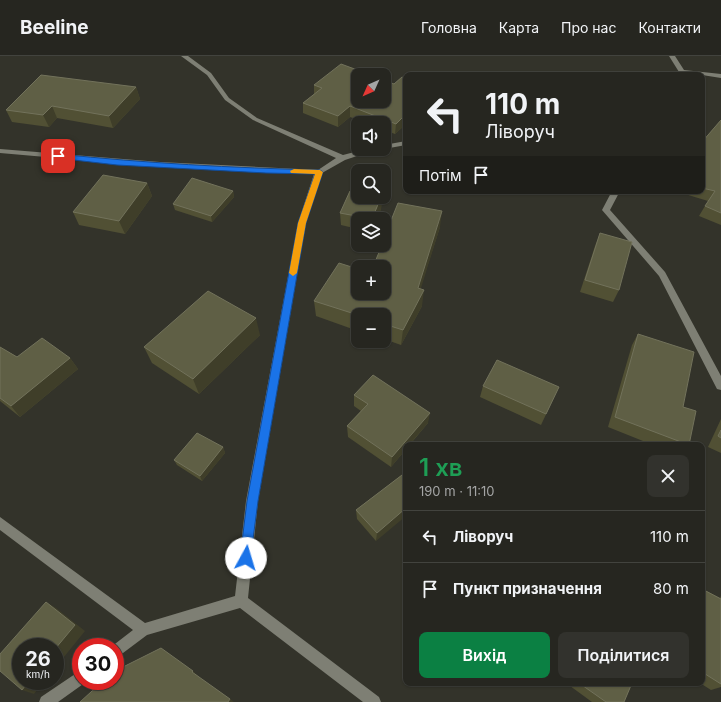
<!DOCTYPE html>
<html lang="uk">
<head>
<meta charset="utf-8">
<style>
	body { margin:0; font-family:Inter,sans-serif; background:#32322d; color:#f1f3f6; height:100vh; display:flex; flex-direction:column; font-size:15px; white-space:nowrap }
	* { box-sizing:border-box; margin:0 }
	p { font-size:13px; color:#a4a5a5 }
	.icon { flex:none; width:22px; height:22px; fill:none; stroke:currentColor; stroke-width:2; stroke-linecap:round; stroke-linejoin:round }
	.map { position:relative; flex:1; overflow:hidden }
	.details { position:absolute; left:403px; top:386px; width:302px; height:244px; display:flex; flex-direction:column; background:#262620; border-radius:8px; box-shadow:0 1px 3px #0004,0 0 0 1px #42433e }
	.details>* { flex:none }
	.top-card { position:absolute; left:403px; top:16px; width:302px; height:122px; border-radius:8px; box-shadow:0 1px 3px #0004,0 0 0 1px #42433e; background:#262620; color:#f1f3f6; overflow:hidden }
	.needle { width:26px; rotate:225deg }
	.tools { position:absolute; left:351px; top:12px; display:grid; gap:8px }
	.tools a { display:grid; place-items:center; width:40px; height:40px; border-radius:8px; background:#262620; box-shadow:0 1px 3px #0004,0 0 0 1px #42433e; font-size:20px }
	.speed { position:absolute; left:12px; top:582px; display:flex; gap:8px; font-size:20px; font-weight:700; text-align:center }
	.speed>* { display:grid; place-content:center; width:52px; height:52px; border-radius:50%; background:#262620; box-shadow:0 1px 3px #0004,0 0 0 1px #42433e; line-height:1 }
	.speed small { font-size:10px; font-weight:400 }
	.speed .limit { border:6px solid #d22; background:#fff; color:#111 }
	.pin { position:absolute; display:grid; place-items:center; width:34px; height:34px; color:#fff; margin:-17px; border-radius:8px; box-shadow:0 2px 6px #0006 }
	.me { position:absolute; width:44px; margin:-22px; rotate:6deg; stroke-linejoin:round; filter:drop-shadow(0 0 3px #0008) }
	.turn { display:flex; align-items:center; gap:14px; height:84px; padding:0 16px; font-size:18px }
	.turn .icon { width:52px; height:52px; stroke-width:2.5 }
	.turn b { display:block; font-size:28px; line-height:34px }
	.then { display:flex; align-items:center; height:38px; padding:0 16px; background:#0003; gap:8px; font-size:15px }
	.round { display:grid; place-items:center; flex:none; width:42px; height:42px; border-radius:8px; background:#32322d }
	.overview { display:flex; align-items:center; justify-content:space-between; height:68px; padding:0 16px }
	h1 { font-size:24px; font-weight:600; line-height:30px; color:#1e9e55 }
	.action { display:flex; gap:8px; margin-top:auto; padding:8px 16px }
	.action a { flex:1; height:46px; border-radius:8px; background:#0b8043; color:#fff; font-size:16px; font-weight:600; line-height:46px; text-align:center }
	.action a+a { background:#32322d; color:#f1f3f6 }
	ul { padding:0; list-style:none }
	li { display:flex; align-items:center; gap:12px; height:52px; padding:0 16px; border-top:1px solid #42433e }
	li div { flex:1 }
	li b { display:block; font-size:15px }
	li em { font-style:normal }
	header { display:flex; align-items:center; gap:24px; box-sizing:border-box; height:56px; padding:0 20px; background:#262620; border-bottom:1px solid #42433e }
	header strong { font-size:19px }
	nav { display:flex; gap:22px; margin-inline-start:auto; font-size:14px }
	.map>svg:first-child { display:block }
	.lines { fill:none; stroke-linecap:round; stroke-linejoin:round }
	.minor { fill:#7e7f74; fill-rule:evenodd }
	.wall { fill:#515034 }
	.shaded-wall { fill:#3f3e29 }
	.building { fill:#5f5f45; stroke:#72725b }
	.route { fill:#1a73e8; stroke:#114b97 }
	.slow { fill:#f59e0b }
</style>
</head>
<body>
<header>
<strong>Beeline</strong>
<nav><a>Головна</a><a>Карта</a><a>Про нас</a><a>Контакти</a></nav>
</header>
<div class="map">
<svg width="721" height="646" viewBox="0 0 721 646">
	<rect width="100%" height="100%" fill="#33332a"/>
	<g class="lines">
		<g class="minor">
			<polygon points="181,0 188,0 211,17 229,42 257,62 343,99 366,93 378,93 345,104 322,117 306,167 258,445 248,542 379,641 381,646 363,646 240,552 147,579 115,603 115,591 111,591 133,574 0,474 0,461 145,567 235,540 246,445 298,167 314,118 160,111 0,97 0,93 160,106 318,114 336,102 253,64 225,44 207,19"/>
			<polygon points="669,0 675,0 684,14 721,18 721,22 702,19 679,19 679,16"/>
			<polygon points="406,85 406,89 384,93 383,93 384,89"/>
			<polygon points="612,135 620,135 610,154 665,216 721,320 721,334 717,333 659,220 602,154"/>
			<polygon points="81,614 81,625 86,626 58,646 39,646 41,641"/>
		</g>
	</g>
	<g class="wall">
		<polygon points="406,23 406,68 395,78 384,74 384,67 367,67 350,61 338,71 303,57 303,47 314,38 314,29 394,28"/>
		<polygon points="136,31 140,43 113,72 57,62 49,71 12,66 6,54"/>
		<polygon points="721,64 721,169 699,160 708,145 675,135 702,135 702,86"/>
		<polygon points="147,127 152,140 125,178 79,169 73,156"/>
		<polygon points="233,135 234,141 212,166 175,154 173,148"/>
		<polygon points="382,141 381,153 377,163 358,163 358,173 341,169 340,157"/>
		<polygon points="440,171 420,233 422,250 401,289 384,283 384,259 358,259 358,275 316,260 314,245 358,237"/>
		<polygon points="600,177 619,234 613,246 580,236 595,190"/>
		<polygon points="638,278 683,351 688,389 653,389 608,371 632,289"/>
		<polygon points="260,279 199,338 152,307 144,291"/>
		<polygon points="0,291 17,301 70,302 78,313 20,361 0,345"/>
		<polygon points="483,330 559,331 541,369 480,341"/>
		<polygon points="354,339 428,367 391,411 348,381 347,370 361,355 354,350"/>
		<polygon points="721,363 721,397 708,391"/>
		<polygon points="223,391 225,397 202,425 177,409 174,404"/>
		<polygon points="402,419 376,485 357,463 356,454"/>
		<polygon points="702,533 720,542 721,540 721,631 711,634 700,627 702,627"/>
		<polygon points="566,627 632,627 624,646 592,646"/>
	</g>
	<g class="shaded-wall">
		<polygon points="136,31 140,43 113,72 109,60"/>
		<polygon points="52,50 57,62 49,71 43,59"/>
		<polygon points="350,50 350,61 338,71 338,60"/>
		<polygon points="406,58 406,68 395,78 396,68"/>
		<polygon points="147,127 152,140 125,178 119,165"/>
		<polygon points="233,135 234,141 212,166 211,160"/>
		<polygon points="382,141 381,153 377,163 372,163"/>
		<polygon points="442,155 440,171 416,248 418,232"/>
		<polygon points="424,234 422,250 401,289 403,274"/>
		<polygon points="256,262 260,279 199,338 193,323"/>
		<polygon points="70,302 78,313 20,361 11,350"/>
		<polygon points="430,357 428,367 409,389 406,389 406,393 391,411 392,401"/>
		<polygon points="223,391 225,397 202,425 200,420"/>
		<polygon points="406,452 406,460 376,485 377,477"/>
		<polygon points="46,546 56,552 85,575 55,612 55,593"/>
		<polygon points="193,615 198,620 198,621 192,616"/>
		<polygon points="29,625 44,625 34,638 22,634"/>
		<polygon points="230,643 234,646 228,646"/>
	</g>
	<g class="building">
		<polygon points="341,8 371,19 358,19 358,45 384,45 384,24 394,28 402,21 406,23 406,58 396,68 350,50 338,60 303,47 322,32 314,29"/>
		<polygon points="41,19 136,31 109,60 52,50 43,59 6,54"/>
		<polygon points="721,64 721,157 705,150 715,135 702,132 702,86"/>
		<polygon points="103,119 147,127 119,165 73,156"/>
		<polygon points="192,122 233,135 211,160 173,148"/>
		<polygon points="350,135 358,136 358,141 381,141 372,163 340,157"/>
		<polygon points="398,147 442,155 418,232 424,234 403,274 384,268 384,259 358,259 314,245 339,207 358,213 358,237 384,237 384,211 373,211 382,189 384,189 384,182"/>
		<polygon points="600,177 632,186 619,234 585,224"/>
		<polygon points="208,235 256,262 193,323 144,291"/>
		<polygon points="638,278 694,296 683,351 696,355 689,389 615,361"/>
		<polygon points="42,282 70,302 11,350 0,342 0,291 17,301"/>
		<polygon points="497,304 559,331 546,358 483,330"/>
		<polygon points="373,319 430,357 392,401 347,370 368,348 354,339"/>
		<polygon points="721,374 721,382 718,380"/>
		<polygon points="197,377 223,391 200,420 174,404"/>
		<polygon points="402,419 406,423 406,452 377,477 356,454"/>
		<polygon points="702,533 721,543 721,628 702,616"/>
		<polygon points="46,546 75,569 55,593 55,591 21,591 21,625 29,625 22,634 0,615 0,598"/>
		<polygon points="161,592 193,615 192,616 230,643 228,646 80,646 103,625 115,625 115,615"/>
		<polygon points="579,627 632,627 624,646 606,646"/>
	</g>
	<path class="route" d="M 58,98 C 145,107 232,112 320,114 L 323,116 L 306,167 L 258,445 L 250,506 L 246,508 L 242,506 L 240,502 L 247,445 L 298,167 L 315,118 L 266,117 L 117,109 L 56,102 L 56,99 Z"/>
	<polygon class="slow" points="294,113 320,114 323,116 306,167 297,217 293,220 289,217 298,167 315,118 291,117 290,115"/>
</svg>
<div class="tools">
<a><svg class="needle" viewBox="-14 -14 28 28"><path d="M0-13l5 13h-10z" fill="#e53935"/><path d="M0 13l5-13h-10z" fill="#a4a5a5"/></svg></a>
<a><svg class="icon" aria-label="sound" viewBox="0 0 24 24"><path d="M4 9h4l5-4v14l-5-4H4zM17 9q2 3 0 6"/></svg></a>
<a><svg class="icon" aria-label="search" viewBox="0 0 24 24"><circle cx="10" cy="10" r="6"/><path d="M15 15l6 6"/></svg></a>
<a><svg class="icon" aria-label="layers" viewBox="0 0 24 24"><path d="M12 4l9 5-9 5-9-5zM3 14l9 5 9-5"/></svg></a>
<a>+</a>
<a>−</a>
</div>
<div class="speed"><div>26<small>km/h</small></div><div class="limit">30</div></div>
<div class="pin" style="left:58px;top:100px;background:#d93025"><svg class="icon" aria-label="arrive" viewBox="0 0 24 24"><path d="M6 21V4h12l-3 4 3 4H6"/></svg></div>
<svg class="me" style="left:246px;top:502px" viewBox="-20 -20 40 40"><circle r="19" fill="#fff"/><path d="M0-13L10 11 0 6-10 11z" fill="#1a73e8"/></svg>
<div class="top-card">
<div class="turn"><svg class="icon" aria-label="left" viewBox="0 0 24 24"><path d="M17 20v-9H6M10 6l-5 5 5 5"/></svg><div><b>110 m</b>Ліворуч</div></div>
<div class="then">Потім<svg class="icon" aria-label="arrive" viewBox="0 0 24 24"><path d="M6 21V4h12l-3 4 3 4H6"/></svg></div>
</div>
<section class="details">
<div class="overview"><div><h1>1 хв</h1><p>190 m · 11:10</p></div><a class="round"><svg class="icon" aria-label="close" viewBox="0 0 24 24"><path d="M6 6l12 12M18 6L6 18"/></svg></a></div>
<ul>
<li><svg class="icon" aria-label="left" viewBox="0 0 24 24"><path d="M17 20v-9H6M10 6l-5 5 5 5"/></svg><div><b>Ліворуч</b></div><em>110 m</em></li>
<li><svg class="icon" aria-label="arrive" viewBox="0 0 24 24"><path d="M6 21V4h12l-3 4 3 4H6"/></svg><div><b>Пункт призначення</b></div><em>80 m</em></li>
</ul>
<div class="action"><a>Вихід</a><a>Поділитися</a></div>
</section>
</div>
</body>
</html>
